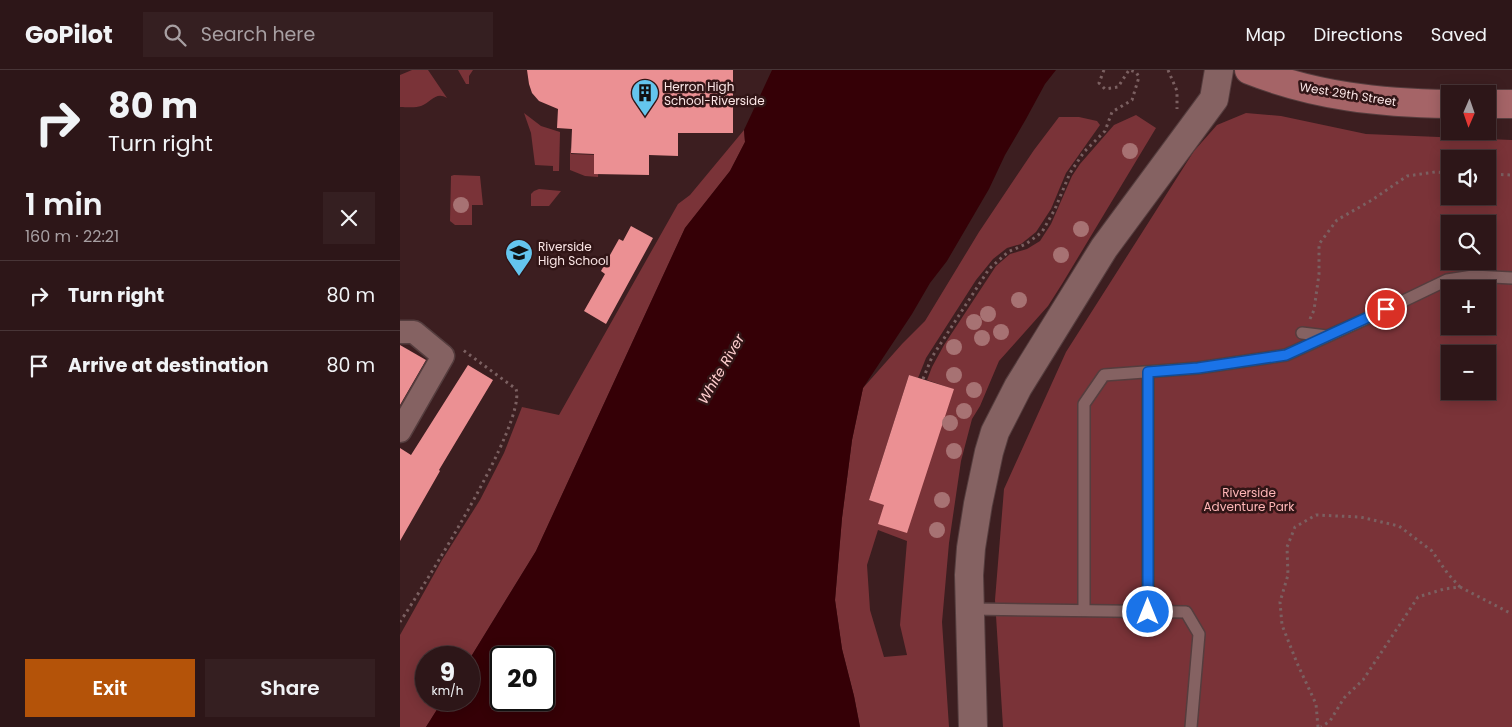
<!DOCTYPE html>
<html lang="en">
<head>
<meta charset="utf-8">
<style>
	body { margin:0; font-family:Poppins,sans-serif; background:#351f21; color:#f1f3f6; height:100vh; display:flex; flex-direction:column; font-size:19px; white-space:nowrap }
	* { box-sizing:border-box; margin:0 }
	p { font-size:16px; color:#a79fa2 }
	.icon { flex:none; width:28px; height:28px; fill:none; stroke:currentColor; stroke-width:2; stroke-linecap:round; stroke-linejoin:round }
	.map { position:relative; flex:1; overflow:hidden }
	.drawer { display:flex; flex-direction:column; background:#2d1618; width:400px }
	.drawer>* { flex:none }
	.banner { background:#2d1618; color:#f1f3f6; overflow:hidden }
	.needle { width:32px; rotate:182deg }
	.buttons { position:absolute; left:1041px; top:15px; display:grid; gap:10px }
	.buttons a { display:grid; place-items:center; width:55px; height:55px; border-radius:0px; background:#2d1618; box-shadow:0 2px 12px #0003,0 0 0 1px #483537; font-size:25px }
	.speed { position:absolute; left:15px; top:576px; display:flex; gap:10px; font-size:25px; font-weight:700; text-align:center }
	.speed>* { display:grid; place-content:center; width:65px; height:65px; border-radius:50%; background:#2d1618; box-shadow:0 2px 12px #0003,0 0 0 1px #483537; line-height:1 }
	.speed small { font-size:12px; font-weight:400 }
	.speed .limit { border:2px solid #111; border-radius:8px; background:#fff; color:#111 }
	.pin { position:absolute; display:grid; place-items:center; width:42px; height:42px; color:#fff; margin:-21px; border:2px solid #fff; border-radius:50%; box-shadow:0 1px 5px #0007 }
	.me { position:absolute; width:55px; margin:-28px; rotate:0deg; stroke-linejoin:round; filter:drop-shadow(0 0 4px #0008) }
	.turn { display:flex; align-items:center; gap:18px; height:105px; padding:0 25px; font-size:22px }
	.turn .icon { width:65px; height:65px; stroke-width:2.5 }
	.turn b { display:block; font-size:35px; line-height:42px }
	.round { display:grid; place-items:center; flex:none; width:52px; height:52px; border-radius:0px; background:#351f21 }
	.head { display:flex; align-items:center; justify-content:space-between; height:85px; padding:0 25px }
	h1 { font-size:30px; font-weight:600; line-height:38px }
	.cta { display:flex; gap:10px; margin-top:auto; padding:10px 25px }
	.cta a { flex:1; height:58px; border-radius:0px; background:#b45309; color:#fff; font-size:20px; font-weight:600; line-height:58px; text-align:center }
	.cta a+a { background:#351f21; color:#f1f3f6 }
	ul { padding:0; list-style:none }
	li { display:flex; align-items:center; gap:15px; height:70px; padding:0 25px; border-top:1px solid #483537 }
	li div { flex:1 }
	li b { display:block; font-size:19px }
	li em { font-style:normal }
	header { display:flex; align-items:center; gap:30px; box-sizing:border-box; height:70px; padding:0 25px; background:#2d1618; border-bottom:1px solid #483537 }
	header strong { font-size:24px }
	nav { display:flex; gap:28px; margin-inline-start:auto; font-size:18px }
	.search { width:350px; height:45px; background:#351f21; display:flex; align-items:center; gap:12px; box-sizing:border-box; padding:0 18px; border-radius:0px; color:#a79fa2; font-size:19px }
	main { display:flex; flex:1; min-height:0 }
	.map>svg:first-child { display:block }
	.green { fill:#7a3338; fill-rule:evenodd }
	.water { fill:#350006; fill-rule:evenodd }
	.building { fill:#eb9093 }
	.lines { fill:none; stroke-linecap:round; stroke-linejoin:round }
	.service-casing { stroke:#553d3e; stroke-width:14 }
	.minor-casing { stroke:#553d3e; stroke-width:25 }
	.tertiary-casing { stroke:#553d3e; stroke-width:30 }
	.secondary-casing { stroke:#553d3e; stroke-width:30 }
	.path { stroke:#7b6061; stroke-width:3; stroke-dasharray:2.5 4; stroke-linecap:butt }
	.service { stroke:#856262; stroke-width:11 }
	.minor { stroke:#856262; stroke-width:22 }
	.tertiary { stroke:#856262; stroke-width:28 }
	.secondary { stroke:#a56467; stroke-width:28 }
	.tree { fill:#a77273 }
	.route-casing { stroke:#114b97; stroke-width:12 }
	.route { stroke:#1a73e8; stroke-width:9 }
	.labels { text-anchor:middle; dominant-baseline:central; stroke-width:5; stroke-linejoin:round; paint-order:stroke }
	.poi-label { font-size:12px; fill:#fbe6e6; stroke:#311516; text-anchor:start }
	.street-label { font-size:12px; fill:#fbe6e6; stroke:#311516 }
	.park-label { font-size:12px; fill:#feb6b7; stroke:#311516 }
	.water-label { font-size:14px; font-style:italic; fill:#fecdcd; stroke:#311516 }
</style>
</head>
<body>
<header>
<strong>GoPilot</strong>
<div class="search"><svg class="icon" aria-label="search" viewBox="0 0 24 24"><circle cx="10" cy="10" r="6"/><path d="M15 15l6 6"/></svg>Search here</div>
<nav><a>Map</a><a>Directions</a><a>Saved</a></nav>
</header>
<main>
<section class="drawer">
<div class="banner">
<div class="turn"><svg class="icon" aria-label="right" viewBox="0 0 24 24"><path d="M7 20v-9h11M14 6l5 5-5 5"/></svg><div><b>80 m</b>Turn right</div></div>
</div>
<div class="head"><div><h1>1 min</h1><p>160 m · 22:21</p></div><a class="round"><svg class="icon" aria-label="close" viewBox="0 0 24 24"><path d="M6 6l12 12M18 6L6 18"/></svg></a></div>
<ul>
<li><svg class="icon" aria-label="right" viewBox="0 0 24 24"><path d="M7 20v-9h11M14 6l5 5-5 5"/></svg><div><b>Turn right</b></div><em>80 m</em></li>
<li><svg class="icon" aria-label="arrive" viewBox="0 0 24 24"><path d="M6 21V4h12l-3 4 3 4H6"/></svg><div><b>Arrive at destination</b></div><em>80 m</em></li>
</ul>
<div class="cta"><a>Exit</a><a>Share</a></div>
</section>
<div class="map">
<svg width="1112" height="657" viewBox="0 0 1112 657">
	<rect width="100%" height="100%" fill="#3c1e20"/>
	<g class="green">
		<path d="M 12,0 L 28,0 L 47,28 C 36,21 31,32 21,36 C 16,38 6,37 0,37 L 0,5 Z"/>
		<polygon points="58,0 73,0 69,6 69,14 66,14"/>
		<polygon points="124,43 141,56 160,62 159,101 153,101 153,96 135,95 131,63"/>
		<path d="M 846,43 L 881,46 L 966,64 L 1112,70 L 1112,657 L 603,657 L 595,530 L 604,419 L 666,282 L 794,81 L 817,55 ZM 1050,89 L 1088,89 L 1088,126 L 1050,126 ZM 1050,154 L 1088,154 L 1088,191 L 1050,191 ZM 1050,219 L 1088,219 L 1088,256 L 1050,256 ZM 1050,284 L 1088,284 L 1088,321 L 1050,321 Z"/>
		<path d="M 736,45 L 756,58 L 662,214 L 648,236 L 599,291 L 580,336 L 572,349 L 561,391 L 549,473 L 542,552 L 549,657 L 460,657 L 454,626 L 442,579 L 435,530 L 442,448 L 452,370 L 463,318 L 502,274 L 525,251 L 579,162 L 634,80 L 659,47 L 679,47 L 697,51 L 700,55 L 666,103 L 651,139 L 636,162 L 621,174 L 607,178 L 593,189 L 576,210 L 526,288 L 518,308 L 509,305 L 469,430 L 553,319 L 527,310 L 532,297 L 544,275 L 596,196 L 610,184 L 627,179 L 640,171 L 651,154 L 672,106 L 680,94 L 714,55 ZM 478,460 L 507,471 L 500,555 L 507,585 L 484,587 L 470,540 L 467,495 Z"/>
		<polygon points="344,60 345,72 330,101 285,158 136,481 69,590 69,588 26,588 26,630 43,630 26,657 0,657 0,565 42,490 80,430 104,383 122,337 159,345 278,134 290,125"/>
		<polygon points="170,77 171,84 199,85 198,107 185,106 170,100"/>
		<polygon points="54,105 80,106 83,135 72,135 72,155 55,155 50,151 51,106"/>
		<polygon points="139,119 161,121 149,136 131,136 131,124 134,121"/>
	</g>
	<path class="water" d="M 372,0 L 656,0 L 645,14 L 626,49 L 605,85 L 589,119 L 547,191 L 530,213 L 512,244 L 463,318 L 452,370 L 442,448 L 435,530 L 442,579 L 454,626 L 460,657 L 26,657 L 43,630 L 69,630 L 69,590 L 136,481 L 285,158 L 330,101 L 345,72 L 344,60 ZM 101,588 L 144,588 L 144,630 L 101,630 Z"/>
	<g class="building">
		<polygon points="127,0 333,0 333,63 278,63 278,86 249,85 249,105 194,104 194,84 171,83 172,59 157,58 158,39 139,31 132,23 129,14"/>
		<polygon points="231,156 253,168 206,254 184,241 205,204 201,201 219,169 223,171"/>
		<polygon points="0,275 26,290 0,335"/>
		<polygon points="68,295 93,310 39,400 40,401 0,471 0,378 11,385"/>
		<polygon points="509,305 554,319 507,463 478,454 484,435 469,430"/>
	</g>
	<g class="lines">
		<defs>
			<g id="service">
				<polyline points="902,263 927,266"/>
				<polyline points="748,302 748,542"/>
				<polyline points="571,539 786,542 799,564 791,657"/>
				<polyline points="684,540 684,334 704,305 798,298 886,285 970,247 1047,210 1073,206 1112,208"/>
			</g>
			<polyline id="minor" points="0,262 14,262 43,286 0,361"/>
			<polyline id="tertiary" points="573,657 569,505 571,478 578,434 589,382 595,362 618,317 704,178 814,29 819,0"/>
			<g id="secondary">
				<path d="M 849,0 C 915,26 979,33 1050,34"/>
				<polyline points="1088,34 1112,34"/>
			</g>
		</defs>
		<use href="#service" class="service-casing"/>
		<use href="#minor" class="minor-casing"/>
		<use href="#tertiary" class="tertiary-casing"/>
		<use href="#secondary" class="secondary-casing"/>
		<g class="path">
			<polyline points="704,0 699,13 705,19 718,17 729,0"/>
			<polyline points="768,0 777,21 777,39"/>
			<polyline points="1088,104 1112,105"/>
			<polyline points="910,249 914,240 919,204 919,174 937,150 972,130 1007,106 1035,102 1050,103"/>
			<polyline points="523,309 532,287 589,199 608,182 626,174 642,162 655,139 670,103 684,82 705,61 712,42 732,30 739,7 736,2 730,0"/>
			<polyline points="1060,517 1112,544"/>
			<path d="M 0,552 C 23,517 127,353 116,319 L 63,280"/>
			<polyline points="918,657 916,634 897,593 882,555 880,532 888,505 887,477 895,457 916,445 960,447 999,456 1032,481 1048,504 1060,517 1044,519 1018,527 963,610 944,628 930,651 921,657"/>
		</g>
		<use href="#service" class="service"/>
		<use href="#minor" class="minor"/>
		<use href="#tertiary" class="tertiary"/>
		<use href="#secondary" class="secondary"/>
	</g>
	<g class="tree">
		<circle cx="730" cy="81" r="8"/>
		<circle cx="61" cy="135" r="8"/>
		<circle cx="681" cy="159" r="8"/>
		<circle cx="661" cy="185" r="8"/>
		<circle cx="619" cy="230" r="8"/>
		<circle cx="588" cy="244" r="8"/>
		<circle cx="574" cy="252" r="8"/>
		<circle cx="601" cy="262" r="8"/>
		<circle cx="582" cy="268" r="8"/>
		<circle cx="554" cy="277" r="8"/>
		<circle cx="554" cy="305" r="8"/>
		<circle cx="574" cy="320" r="8"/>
		<circle cx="564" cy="341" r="8"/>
		<circle cx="550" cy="353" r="8"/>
		<circle cx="554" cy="381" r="8"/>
		<circle cx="542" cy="430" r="8"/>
		<circle cx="537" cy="460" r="8"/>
	</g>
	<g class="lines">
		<defs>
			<polyline id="route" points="748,542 748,302 798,298 886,285 986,239"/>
		</defs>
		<use href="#route" class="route-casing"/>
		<use href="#route" class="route"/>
	</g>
	<defs>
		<symbol id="building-pin" viewBox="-11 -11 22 30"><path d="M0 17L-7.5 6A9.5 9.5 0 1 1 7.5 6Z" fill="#64c5ee" stroke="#311516"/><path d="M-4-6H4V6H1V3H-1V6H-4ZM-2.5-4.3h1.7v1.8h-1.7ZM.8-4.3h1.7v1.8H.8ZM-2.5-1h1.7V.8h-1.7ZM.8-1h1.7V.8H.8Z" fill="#111"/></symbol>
		<symbol id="school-pin" viewBox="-11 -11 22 30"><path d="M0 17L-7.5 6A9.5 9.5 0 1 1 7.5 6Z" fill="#64c5ee" stroke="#311516"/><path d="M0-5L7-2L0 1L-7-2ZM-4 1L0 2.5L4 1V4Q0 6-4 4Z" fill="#111"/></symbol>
	</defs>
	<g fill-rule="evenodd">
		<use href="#building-pin" x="229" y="7" width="32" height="43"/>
		<use href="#school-pin" x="103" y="167" width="32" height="43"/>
	</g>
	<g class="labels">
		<g class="poi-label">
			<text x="264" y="16">Herron High<tspan x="264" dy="14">School-Riverside</tspan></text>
			<text x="138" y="176">Riverside<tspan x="138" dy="14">High School</tspan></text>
		</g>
		<g class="street-label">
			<text transform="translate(948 24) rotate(9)">West 29th Street</text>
		</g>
		<g class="park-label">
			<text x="849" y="422">Riverside<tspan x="849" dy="14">Adventure Park</tspan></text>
		</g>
		<g class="water-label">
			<text transform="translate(321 299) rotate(-60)">White River</text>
		</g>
	</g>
</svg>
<div class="buttons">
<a><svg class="needle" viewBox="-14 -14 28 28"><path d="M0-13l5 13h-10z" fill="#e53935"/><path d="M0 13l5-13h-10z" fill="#a79fa2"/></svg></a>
<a><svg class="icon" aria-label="sound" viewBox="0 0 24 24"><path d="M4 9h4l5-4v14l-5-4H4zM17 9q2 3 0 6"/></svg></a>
<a><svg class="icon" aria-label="search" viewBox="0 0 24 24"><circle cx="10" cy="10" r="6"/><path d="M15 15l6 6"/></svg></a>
<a>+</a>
<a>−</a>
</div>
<div class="speed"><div>9<small>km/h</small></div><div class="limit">20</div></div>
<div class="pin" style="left:986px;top:239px;background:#d93025"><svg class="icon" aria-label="arrive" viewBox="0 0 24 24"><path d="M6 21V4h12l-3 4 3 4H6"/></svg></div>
<svg class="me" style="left:748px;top:542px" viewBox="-20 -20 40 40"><circle r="17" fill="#1a73e8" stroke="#fff" stroke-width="3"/><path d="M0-11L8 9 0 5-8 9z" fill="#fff"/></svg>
</div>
</main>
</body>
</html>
